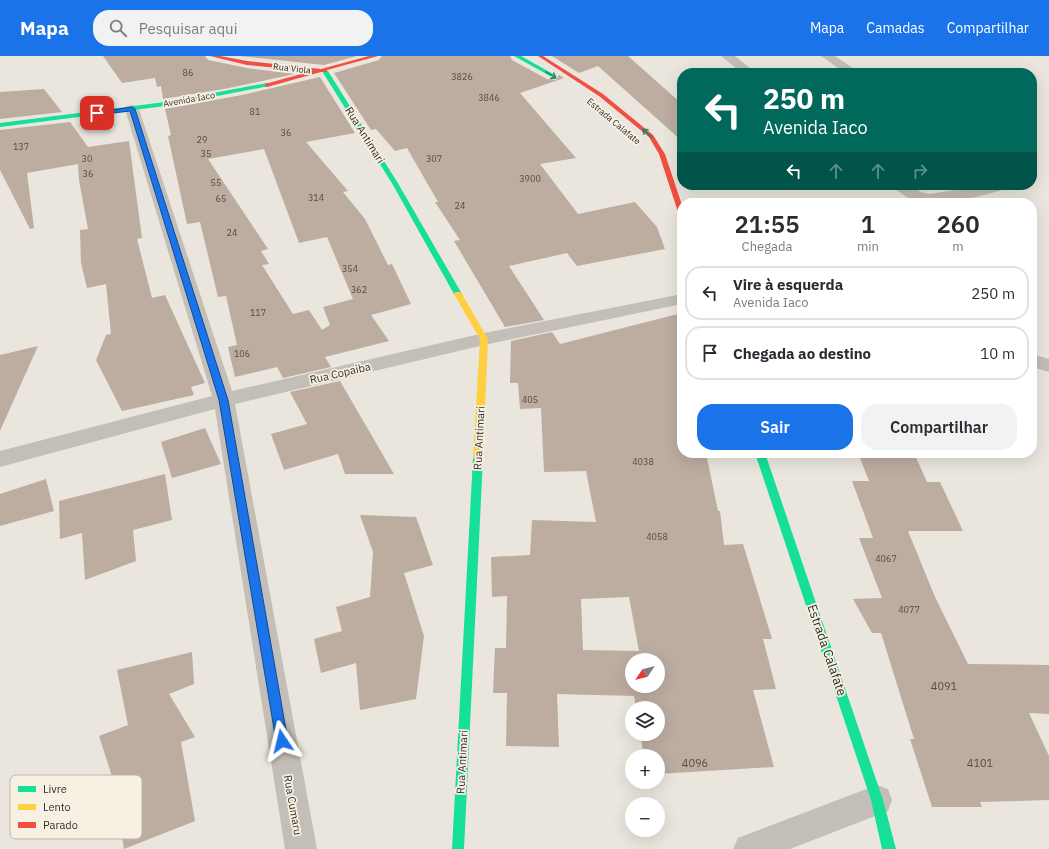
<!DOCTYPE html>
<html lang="pt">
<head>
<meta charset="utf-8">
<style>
	body { margin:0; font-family:"IBM Plex Sans",sans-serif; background:#f2f2f3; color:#2b2b33; height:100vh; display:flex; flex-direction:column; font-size:15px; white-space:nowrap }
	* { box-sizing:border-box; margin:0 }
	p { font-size:13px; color:#7c7c81 }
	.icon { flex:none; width:22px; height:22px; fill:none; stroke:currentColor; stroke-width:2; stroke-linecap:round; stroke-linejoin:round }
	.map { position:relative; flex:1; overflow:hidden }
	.side { position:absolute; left:677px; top:142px; width:360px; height:260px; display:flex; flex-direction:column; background:#fff; border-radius:16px; box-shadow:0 4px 16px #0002 }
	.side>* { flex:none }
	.guide { position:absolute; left:677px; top:12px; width:360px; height:122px; border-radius:16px; box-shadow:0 4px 16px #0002; background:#00695c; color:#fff; overflow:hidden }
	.needle { width:26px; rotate:235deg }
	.fabs { position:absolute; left:625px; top:597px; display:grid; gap:8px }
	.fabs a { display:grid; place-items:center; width:40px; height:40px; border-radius:50%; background:#fff; box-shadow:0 4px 16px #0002; font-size:20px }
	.pin { position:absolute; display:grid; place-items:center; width:34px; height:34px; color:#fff; margin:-17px; border-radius:8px; box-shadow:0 2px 6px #0006 }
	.me { position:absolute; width:44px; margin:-22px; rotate:350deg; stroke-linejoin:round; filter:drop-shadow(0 0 3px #0008) }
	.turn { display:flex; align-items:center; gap:14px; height:84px; padding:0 20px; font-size:18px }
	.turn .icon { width:52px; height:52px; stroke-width:2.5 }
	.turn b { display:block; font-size:28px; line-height:34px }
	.lanes { display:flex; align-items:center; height:38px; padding:0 20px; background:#0003; justify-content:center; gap:20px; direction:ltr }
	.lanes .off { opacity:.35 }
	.eta { display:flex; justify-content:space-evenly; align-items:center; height:68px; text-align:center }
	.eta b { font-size:24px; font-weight:600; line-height:28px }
	.action { display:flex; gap:8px; margin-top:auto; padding:8px 20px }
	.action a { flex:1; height:46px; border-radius:16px; background:#1a73e8; color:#fff; font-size:16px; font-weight:600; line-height:46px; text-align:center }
	.action a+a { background:#f2f2f3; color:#2b2b33 }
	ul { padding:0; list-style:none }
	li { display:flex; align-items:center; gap:12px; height:54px; margin:0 8px 6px; padding:0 12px; border:2px solid #e1e1e2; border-radius:16px }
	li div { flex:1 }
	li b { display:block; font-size:15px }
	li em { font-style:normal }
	header { display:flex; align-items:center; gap:24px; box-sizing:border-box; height:56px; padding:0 20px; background:#1a73e8; color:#fff }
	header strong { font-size:19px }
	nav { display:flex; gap:22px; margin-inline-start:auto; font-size:14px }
	.search { width:280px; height:36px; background:#f2f2f3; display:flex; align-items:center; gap:10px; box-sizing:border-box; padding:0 14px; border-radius:16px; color:#7c7c81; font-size:15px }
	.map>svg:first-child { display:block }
	.building { fill:#bdaca0; fill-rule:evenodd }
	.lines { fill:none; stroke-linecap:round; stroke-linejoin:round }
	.street { fill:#c3beb7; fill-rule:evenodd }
	.fast { fill:#16e098; fill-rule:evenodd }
	.slow { fill:#ffcf43; fill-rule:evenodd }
	.jam { fill:#f24e42; fill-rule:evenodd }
	.oneway { stroke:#24865f }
	.route { fill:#1a73e8; stroke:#114b97 }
	.labels { text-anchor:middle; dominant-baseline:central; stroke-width:3.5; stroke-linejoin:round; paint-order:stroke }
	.far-street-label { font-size:9px; fill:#332b26; stroke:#f7f1e4 }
	.number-label { font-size:9px; fill:#564b44 }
	.street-label { font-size:11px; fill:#332b26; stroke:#f7f1e4 }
	.near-number-label { font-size:11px; fill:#564b44 }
	.near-street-label { font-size:13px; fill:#332b26; stroke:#f7f1e4 }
	.key { fill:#f7f1e4; stroke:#bcb6ab; stroke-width:1 }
	.key-label { font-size:11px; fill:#332b26 }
</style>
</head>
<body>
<header>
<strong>Mapa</strong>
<div class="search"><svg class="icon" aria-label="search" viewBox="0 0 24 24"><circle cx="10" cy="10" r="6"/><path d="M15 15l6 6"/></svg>Pesquisar aqui</div>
<nav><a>Mapa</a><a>Camadas</a><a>Compartilhar</a></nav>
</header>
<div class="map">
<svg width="1049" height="793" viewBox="0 0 1049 793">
	<rect width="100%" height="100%" fill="#eae6de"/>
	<g class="building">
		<polygon points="103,0 205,0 208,4 247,12 295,18 229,32 163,43 161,30 157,31 155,22 122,27"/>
		<polygon points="239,0 357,0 324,9"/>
		<polygon points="382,0 510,0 512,4 547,23 556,24 559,19 564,22 520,37 576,102 540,108 578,158 635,146 657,171 665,193 577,210 567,197 509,210 544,264 505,271 454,185 460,184 435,146 438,146 407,92 395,95 376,73 371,74 334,17 379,4"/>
		<polygon points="552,0 628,0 682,48 682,85 598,10 579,17"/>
		<path d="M 320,21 L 355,77 L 306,86 L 348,135 L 343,136 L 365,163 L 388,209 L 392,208 L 411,248 L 371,259 L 389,285 L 325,301 L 331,311 L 283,322 L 277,311 L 235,321 L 228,291 L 237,289 L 226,240 L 218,241 L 200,166 L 187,168 L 168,80 L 171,79 L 165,53 L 242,39 ZM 264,93 L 299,187 L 327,181 L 353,243 L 323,251 L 330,269 L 322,274 L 309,254 L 293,258 L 262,209 L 269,208 L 261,195 L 268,193 L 208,103 Z"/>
		<polygon points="44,33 62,56 0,63 0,36"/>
		<polygon points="70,66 88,91 129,85 142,182 137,183 152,242 165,239 205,327 191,331 194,339 122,355 96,304 106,279 111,278 106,228 87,232 81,207 80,174 88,173 79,124 78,108 27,117 34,172 30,173 0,114 0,74"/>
		<path d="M 682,257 L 682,397 L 706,397 L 718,455 L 720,455 L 724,489 L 743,488 L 772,583 L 763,583 L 776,633 L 753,634 L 774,711 L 658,718 L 658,700 L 644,700 L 640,678 L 658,678 L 658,652 L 636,652 L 634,640 L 557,638 L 559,691 L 506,690 L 507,637 L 493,637 L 495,592 L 506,592 L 507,540 L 492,541 L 491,501 L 530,499 L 532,464 L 596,466 L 586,415 L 544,416 L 541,352 L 520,353 L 518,327 L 510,327 L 511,285 L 552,276 L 560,288 ZM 629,541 L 639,595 L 583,594 L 581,543 ZM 632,604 L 658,604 L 658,630 L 632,630 Z"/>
		<polygon points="38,290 0,375 0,299"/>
		<polygon points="340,325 394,418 345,418 338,398 284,414 271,378 307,368 290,336"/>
		<polygon points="205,372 221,408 172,422 161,386"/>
		<polygon points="858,397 914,397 927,426 940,426 963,475 908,475 935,541 968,608 1049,609 1049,658 1029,657 1049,700 1049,744 980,746 982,751 932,751 910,683 914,683 881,577 872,577 853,543 882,542 859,482 873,482 852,425 869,425"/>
		<polygon points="165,418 172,464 133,474 136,505 85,524 82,477 60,483 59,445"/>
		<polygon points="46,423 54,455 0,470 0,438"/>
		<polygon points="360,459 416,461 433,509 404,517 424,580 416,643 360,654 356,607 321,617 314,583 342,575 336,551 370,541 373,496"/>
		<polygon points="192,596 194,628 169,638 195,681 181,686 195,765 124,793 111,717 99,680 128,669 117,614"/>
	</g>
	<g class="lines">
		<g class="street">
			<polygon points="721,0 735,0 756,17 742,17"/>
			<polygon points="821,0 835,0 860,17 845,17"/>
			<polygon points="132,49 137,50 139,53 232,335 484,277 682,238 682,248 484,289 235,348 317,793 285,793 215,353 0,411 0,395 212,340 125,53 127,50"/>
			<path d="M 891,129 L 909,129 L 923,137 L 930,138 L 986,129 L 1012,129 L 1009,132 C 986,139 945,150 921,147 C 910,145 902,138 894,132 Z"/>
			<polygon points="1032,298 1049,303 1049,316 1032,311"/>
			<polygon points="877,729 888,733 892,744 888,755 790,793 733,793 738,782"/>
		</g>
		<g class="fast">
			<polygon points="514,0 521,0 555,19 550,20"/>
			<polygon points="323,14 328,15 399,129 462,238 461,240 458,240 454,238 393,129 322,15"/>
			<polygon points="267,27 269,28 269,30 165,50 0,71 0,67 165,46"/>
			<polygon points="755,397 765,397 883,744 896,793 882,793 871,744"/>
			<polygon points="478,399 483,402 464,793 452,793 473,402"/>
		</g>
		<polygon class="slow" points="455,236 461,236 488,283 483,402 478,405 473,402 480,283 454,238"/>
		<g class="jam">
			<polygon points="210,0 220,0 247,5 321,13 369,0 378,0 327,14 327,16 321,16 267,31 265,30 265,28 312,15 247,9"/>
			<polygon points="538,0 543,0 603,38 653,79 665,98 682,149 682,161 679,159 659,98 649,81 599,40"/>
		</g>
	</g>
	<defs><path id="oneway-shaft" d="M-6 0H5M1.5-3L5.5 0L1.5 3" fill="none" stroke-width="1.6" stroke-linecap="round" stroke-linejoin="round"/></defs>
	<g class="oneway">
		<use href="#oneway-shaft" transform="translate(551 19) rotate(31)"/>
		<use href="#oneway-shaft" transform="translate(647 77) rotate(-136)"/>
	</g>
	<polygon class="route" points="132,51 135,53 228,344 288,685 286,689 282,690 278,689 276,685 219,344 130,55 97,59 94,57 97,56"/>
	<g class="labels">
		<g class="far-street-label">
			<text transform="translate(292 12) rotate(6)">Rua Viola</text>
			<text transform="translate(189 43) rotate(-10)">Avenida Iaco</text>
			<text transform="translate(614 65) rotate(40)">Estrada Calafate</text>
		</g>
		<g class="number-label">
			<text x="188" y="16">86</text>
			<text x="462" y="20">3826</text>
			<text x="489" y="41">3846</text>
			<text x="255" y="55">81</text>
			<text x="286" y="76">36</text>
			<text x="202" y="83">29</text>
			<text x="21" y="90">137</text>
			<text x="206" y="97">35</text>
			<text x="87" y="102">30</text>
			<text x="434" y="102">307</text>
			<text x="88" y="117">36</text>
			<text x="530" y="122">3900</text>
			<text x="216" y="126">55</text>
			<text x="316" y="141">314</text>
			<text x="221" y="142">65</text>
			<text x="460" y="149">24</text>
			<text x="232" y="176">24</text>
			<text x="350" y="212">354</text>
			<text x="359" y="233">362</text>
			<text x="258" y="256">117</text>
			<text x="242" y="297">106</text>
			<text x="530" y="343">405</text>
			<text x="643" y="405">4038</text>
			<text x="657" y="480">4058</text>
			<text x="886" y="502">4067</text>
			<text x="909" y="553">4077</text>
		</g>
		<g class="street-label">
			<text transform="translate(365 79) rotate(58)">Rua Antimari</text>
			<text transform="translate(340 317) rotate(-13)">Rua Copaiba</text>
			<text transform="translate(479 382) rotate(-87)">Rua Antimari</text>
			<text transform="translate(462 706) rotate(-87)">Rua Antimari</text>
			<text transform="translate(293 749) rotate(80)">Rua Cumaru</text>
		</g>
		<g class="near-number-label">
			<text x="944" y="630">4091</text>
			<text x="695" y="707">4096</text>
			<text x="980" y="707">4101</text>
		</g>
		<g class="near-street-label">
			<text transform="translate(827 594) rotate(71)">Estrada Calafate</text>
		</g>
	</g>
	<rect x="10" y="719" width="132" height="64" rx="6" class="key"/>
	<rect x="18" y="730" width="18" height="6" fill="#16e098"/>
	<rect x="18" y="748" width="18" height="6" fill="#ffcf43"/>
	<rect x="18" y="766" width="18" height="6" fill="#f24e42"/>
	<g class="key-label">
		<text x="43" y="737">Livre</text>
		<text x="43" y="755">Lento</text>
		<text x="43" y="773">Parado</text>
	</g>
</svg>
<div class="fabs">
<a><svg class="needle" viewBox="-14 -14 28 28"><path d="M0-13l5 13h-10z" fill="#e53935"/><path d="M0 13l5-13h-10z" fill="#7c7c81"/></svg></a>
<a><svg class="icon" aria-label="layers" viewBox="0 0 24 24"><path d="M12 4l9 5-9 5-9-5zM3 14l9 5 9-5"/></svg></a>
<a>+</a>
<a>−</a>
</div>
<div class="pin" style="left:97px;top:57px;background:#d93025"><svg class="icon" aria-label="arrive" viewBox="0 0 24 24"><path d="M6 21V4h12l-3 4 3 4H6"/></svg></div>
<svg class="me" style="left:282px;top:685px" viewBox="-20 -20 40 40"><path d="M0-17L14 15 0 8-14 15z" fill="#1a73e8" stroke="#fff" stroke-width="4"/></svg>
<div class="guide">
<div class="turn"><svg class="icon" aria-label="left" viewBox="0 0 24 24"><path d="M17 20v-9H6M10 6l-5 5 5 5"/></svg><div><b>250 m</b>Avenida Iaco</div></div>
<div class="lanes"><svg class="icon" aria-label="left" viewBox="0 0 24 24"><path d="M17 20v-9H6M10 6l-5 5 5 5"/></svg><svg class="icon off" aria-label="ahead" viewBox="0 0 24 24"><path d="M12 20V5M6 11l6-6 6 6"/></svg><svg class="icon off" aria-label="ahead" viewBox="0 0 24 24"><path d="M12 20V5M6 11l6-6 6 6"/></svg><svg class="icon off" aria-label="right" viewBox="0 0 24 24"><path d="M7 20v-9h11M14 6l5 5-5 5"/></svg></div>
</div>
<section class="side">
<div class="eta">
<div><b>21:55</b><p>Chegada</p></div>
<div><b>1</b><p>min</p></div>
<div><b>260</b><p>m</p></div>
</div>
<ul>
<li><svg class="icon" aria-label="left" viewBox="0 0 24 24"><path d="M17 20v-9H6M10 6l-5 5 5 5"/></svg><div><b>Vire à esquerda</b><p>Avenida Iaco</p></div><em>250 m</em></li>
<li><svg class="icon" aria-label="arrive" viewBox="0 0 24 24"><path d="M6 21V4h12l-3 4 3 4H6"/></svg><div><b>Chegada ao destino</b></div><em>10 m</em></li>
</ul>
<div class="action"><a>Sair</a><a>Compartilhar</a></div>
</section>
</div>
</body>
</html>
